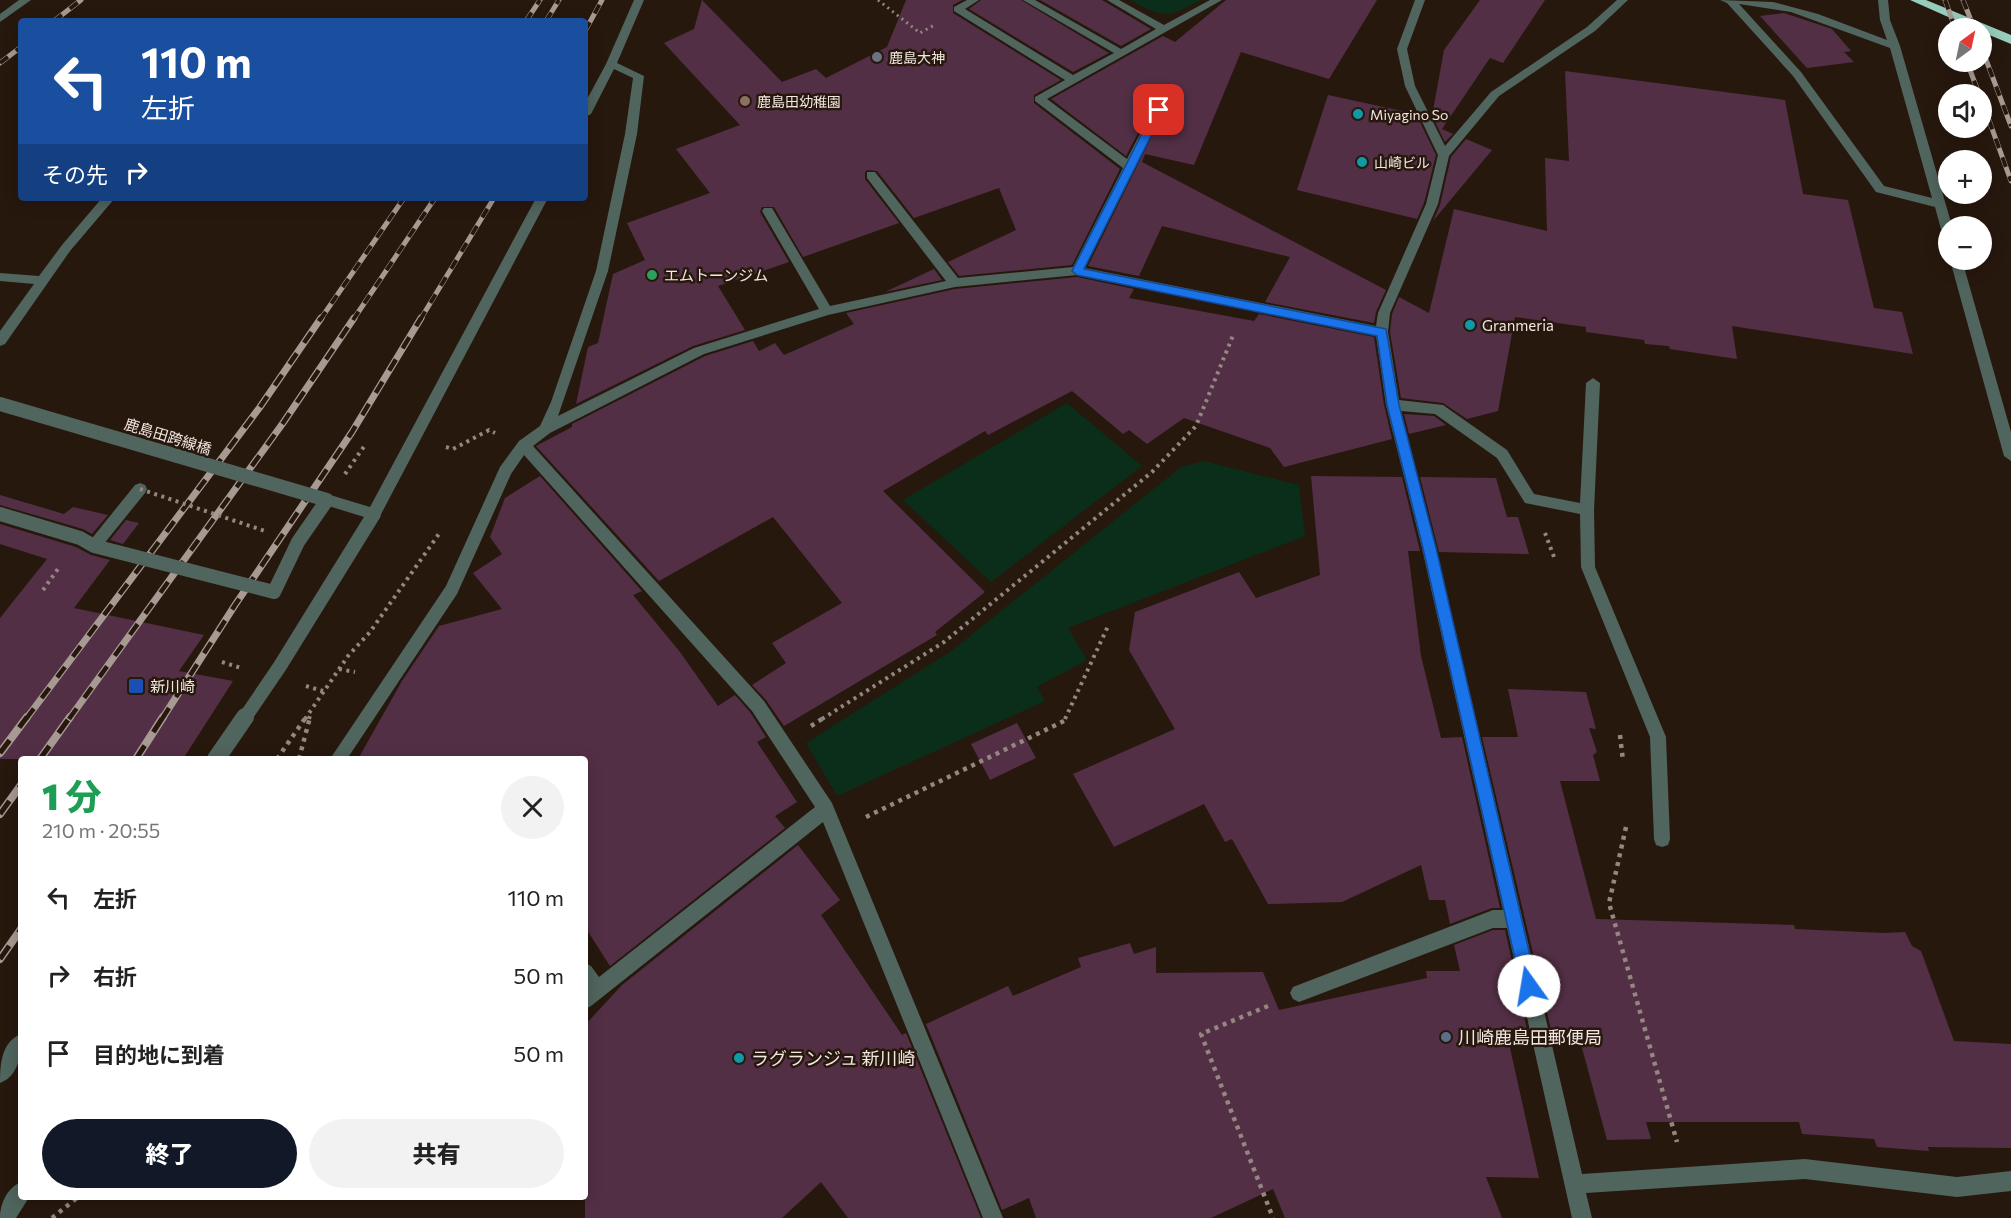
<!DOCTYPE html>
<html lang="ja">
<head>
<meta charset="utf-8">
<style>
	body { margin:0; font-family:Commissioner,"Noto Sans JP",sans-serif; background:#f2f2f2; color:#222; height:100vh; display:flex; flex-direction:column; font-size:22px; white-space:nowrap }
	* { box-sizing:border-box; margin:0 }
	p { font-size:20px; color:#767676 }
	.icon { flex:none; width:33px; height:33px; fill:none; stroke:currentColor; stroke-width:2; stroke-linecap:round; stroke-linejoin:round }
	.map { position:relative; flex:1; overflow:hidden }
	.details { position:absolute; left:18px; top:756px; width:570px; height:444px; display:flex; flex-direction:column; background:#fff; border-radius:6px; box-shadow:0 3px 15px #0003 }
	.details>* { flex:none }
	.guide { position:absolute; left:18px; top:18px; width:570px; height:183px; border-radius:6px; box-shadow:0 3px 15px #0003; background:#1a4fa0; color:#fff; overflow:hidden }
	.needle { width:39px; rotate:33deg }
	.tools { position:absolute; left:1938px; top:18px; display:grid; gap:12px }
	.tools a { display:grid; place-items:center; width:54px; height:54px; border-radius:50%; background:#fff; box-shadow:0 3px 15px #0003; font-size:30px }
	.pin { position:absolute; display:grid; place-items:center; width:51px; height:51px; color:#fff; margin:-26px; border-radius:12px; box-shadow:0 3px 9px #0006 }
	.me { position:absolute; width:66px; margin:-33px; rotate:347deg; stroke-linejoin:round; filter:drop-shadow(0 0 4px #0008) }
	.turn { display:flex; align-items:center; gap:21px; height:126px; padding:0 24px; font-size:27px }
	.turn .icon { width:78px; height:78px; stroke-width:2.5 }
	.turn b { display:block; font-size:42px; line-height:51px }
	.then { display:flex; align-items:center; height:57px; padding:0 24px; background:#0003; gap:12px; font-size:22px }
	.round { display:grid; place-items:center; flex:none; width:63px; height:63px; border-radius:32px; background:#f2f2f2 }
	.head { display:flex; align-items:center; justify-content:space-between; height:102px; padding:0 24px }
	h1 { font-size:36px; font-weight:800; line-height:45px; color:#1e9e55 }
	.primary-button { display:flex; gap:12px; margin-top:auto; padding:12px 24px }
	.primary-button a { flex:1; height:69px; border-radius:36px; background:#111827; color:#fff; font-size:24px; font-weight:800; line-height:69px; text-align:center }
	.primary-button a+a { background:#f2f2f2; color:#222 }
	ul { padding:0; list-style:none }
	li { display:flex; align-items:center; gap:18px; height:78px; padding:0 24px }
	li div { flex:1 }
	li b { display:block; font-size:22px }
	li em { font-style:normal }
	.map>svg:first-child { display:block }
	.green { fill:#0a2e19 }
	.building { fill:#532f45 }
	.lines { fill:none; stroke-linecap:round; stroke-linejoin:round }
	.path-far2 { stroke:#94877f; stroke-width:3; stroke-dasharray:2 4; stroke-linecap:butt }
	.path-far1 { stroke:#94877f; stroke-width:4; stroke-dasharray:3 4.5; stroke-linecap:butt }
	.path { stroke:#94877f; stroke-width:4.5; stroke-dasharray:4 5; stroke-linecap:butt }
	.minor { fill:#50655e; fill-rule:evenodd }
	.highway { fill:#96cdbd; fill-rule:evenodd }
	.rail-far2-casing { stroke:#a79a93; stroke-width:5 }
	.rail-far1-casing { stroke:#a79a93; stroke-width:7 }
	.rail-casing { stroke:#a79a93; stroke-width:8 }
	.rail-far2 { stroke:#27180e; stroke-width:4; stroke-dasharray:10; stroke-linecap:butt }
	.rail-far1 { stroke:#27180e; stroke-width:4.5; stroke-dasharray:13; stroke-linecap:butt }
	.rail { stroke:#27180e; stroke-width:5; stroke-dasharray:16; stroke-linecap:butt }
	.path-bridge { stroke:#94877f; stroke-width:4; stroke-dasharray:3 4.5; stroke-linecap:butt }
	.minor-bridge-far1 { stroke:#50655e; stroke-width:14 }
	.minor-bridge { stroke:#50655e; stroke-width:18 }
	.route { fill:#1a73e8; stroke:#114b97; stroke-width:1.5 }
	.worship-dot { fill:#6b7280; stroke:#27180e; stroke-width:2 }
	.education-dot { fill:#8d6e63; stroke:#27180e; stroke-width:2 }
	.culture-dot { fill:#0f9aa8; stroke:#27180e; stroke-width:2 }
	.leisure-dot { fill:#2e9e5b; stroke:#27180e; stroke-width:2 }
	.transit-dot { fill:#1a4fb4; stroke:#27180e; stroke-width:2 }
	.service-dot { fill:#5c6f8a; stroke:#27180e; stroke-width:2 }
	.labels { text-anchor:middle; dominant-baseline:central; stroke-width:5; stroke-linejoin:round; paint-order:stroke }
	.far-poi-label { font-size:14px; fill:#f1e6e0; stroke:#27180e; text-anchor:start }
	.poi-label { font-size:15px; fill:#f1e6e0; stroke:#27180e; text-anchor:start }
	.street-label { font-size:15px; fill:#f1e6e0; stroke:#27180e }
	.near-poi-label { font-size:18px; fill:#f1e6e0; stroke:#27180e; text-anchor:start }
</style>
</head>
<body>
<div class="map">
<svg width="2011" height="1218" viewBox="0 0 2011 1218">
	<rect width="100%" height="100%" fill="#27180e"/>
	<g class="green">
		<path d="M 1130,0 L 1201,0 C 1167,18 1165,19 1130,0 Z"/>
		<polygon points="1067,403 1142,466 991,582 903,500"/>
		<polygon points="1204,461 1299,485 1305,536 1068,628 1087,660 1037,687 1045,701 837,796 806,743 950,652 1181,467"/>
	</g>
	<g class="building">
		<polygon points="702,0 782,82 816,69 826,78 887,47 906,0 962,0 953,5 953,13 1061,80 1034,95 1034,103 1120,169 1072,265 959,276 948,262 1016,230 999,188 914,218 877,171 867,170 865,172 865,179 899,223 803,257 774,207 762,207 760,212 789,262 718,286 745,330 693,346 576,404 588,347 598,343 613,274 645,260 627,223 710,193 676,149 740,125 664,43 694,29"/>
		<polygon points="981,0 1021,0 1109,53 1073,72 969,9"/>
		<polygon points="1040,0 1102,0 1151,29 1121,46"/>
		<polygon points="1226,0 1377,0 1329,79 1241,52 1194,165 1145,154 1142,162 1386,290 1376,312 1374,323 1265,302 1290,257 1162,226 1139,276 1088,266 1175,89 1169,85 1161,89 1126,156 1051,99 1163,36 1175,42"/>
		<polygon points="1480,0 1545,0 1503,63 1490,58 1442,129 1453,134 1445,142 1432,116 1444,50"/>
		<polygon points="1784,13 1832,29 1851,51 1844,52 1854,62 1807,68 1760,16"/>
		<polygon points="1565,71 1785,100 1803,194 1848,200 1874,308 1902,312 1913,354 1732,326 1737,359 1670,349 1669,346 1645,344 1644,340 1586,332 1586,327 1515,317 1498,411 1467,419 1443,403 1401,398 1390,332 1392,314 1399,297 1429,313 1454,209 1547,231 1545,158 1569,161"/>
		<polygon points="1328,95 1416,114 1436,155 1424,203 1417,219 1297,190"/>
		<polygon points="1466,139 1492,150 1433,221 1440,205 1451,157"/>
		<polygon points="934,269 942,280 885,292"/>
		<polygon points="1077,277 1134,289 1129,298 1254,321 1259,314 1374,337 1384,405 1392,439 1284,467 1270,448 1184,418 1147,444 1129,430 1123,434 1072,391 988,435 985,431 883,491 985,592 935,632 937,635 784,726 766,700 752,685 786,663 772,643 842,603 773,517 659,581 536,446 572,427 572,424 705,356 753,341 759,351 775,343 784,355 854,324 846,313 955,289"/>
		<polygon points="1404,414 1434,416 1446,425 1409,434"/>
		<polygon points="540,476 642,591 633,595 680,652 718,706 735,695 750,712 766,737 757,742 797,802 775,816 785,828 610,966 585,927 585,759 358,759 402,681 439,626 502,609 473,573 502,554 490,537 505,498"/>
		<polygon points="1311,476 1402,477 1420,551 1408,551 1421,656 1441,738 1462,737 1500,908 1492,908 1450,924 1445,900 1429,900 1421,865 1342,902 1268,904 1232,839 1225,842 1204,804 1114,847 1073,774 1175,729 1129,650 1135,612 1239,572 1256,598 1320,575"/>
		<polygon points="1420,477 1496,478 1507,517 1518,517 1529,554 1439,552"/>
		<polygon points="0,495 64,514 73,507 108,515 92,534 83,529 0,505"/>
		<polygon points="126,520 139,523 123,544 110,540"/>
		<polygon points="0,524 76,547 91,555 110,560 74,608 204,635 179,671 233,681 183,759 0,759 0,618 47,559 0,544"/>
		<polygon points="1508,689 1586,692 1596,729 1589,728 1597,752 1593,755 1600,781 1560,781 1596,919 1794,925 1795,929 1884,933 1905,932 1912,946 1921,951 1954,1041 2011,1044 2011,1148 1928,1147 1929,1151 1877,1147 1874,1139 1802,1134 1799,1122 1646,1122 1651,1139 1607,1140 1579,1037 1553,1038 1482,737 1518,737"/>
		<polygon points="1017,723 1036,758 990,780 971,744"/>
		<polygon points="798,845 840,900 821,915 902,1035 906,1033 981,1218 848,1218 821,1182 782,1218 585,1218 585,1025 622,985"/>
		<polygon points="1493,930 1505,930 1529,1039 1508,1039 1539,1178 1486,1177 1502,1218 1285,1218 1273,1189 1211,1218 1036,1218 1029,1198 1002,1210 926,1024 1008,986 1013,996 1081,967 1078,958 1130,943 1134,954 1156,947 1156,973 1263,972 1279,1010 1427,978 1426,971 1460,971 1454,945"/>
	</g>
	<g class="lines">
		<polyline class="path-far2" points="878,0 920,33 936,24"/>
		<g class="path-far1">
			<polyline points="446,447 453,449 489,430 495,433"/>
			<polyline points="345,474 365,445"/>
			<polyline points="1545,533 1554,557"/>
			<polyline points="43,590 60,566"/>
			<polyline points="222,662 241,668"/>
			<polyline points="339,669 355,672"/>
			<polyline points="306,686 323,691"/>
			<polyline points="305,719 348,656 370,632 441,531"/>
			<polyline points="309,719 311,712"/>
			<polyline points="822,719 944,642 1152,472 1196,426 1234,333"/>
			<polyline points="1065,719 1109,624"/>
		</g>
		<g class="path">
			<polyline points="811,726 825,717"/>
			<polyline points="1620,735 1623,761"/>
			<polyline points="277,759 306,717"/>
			<polyline points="299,759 310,717"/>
			<polyline points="866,817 1064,721 1066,717"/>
			<polyline points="1626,827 1609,903 1677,1142"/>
			<polyline points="1268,1006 1201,1034 1273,1218"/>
			<polyline points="52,1218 78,1197"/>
		</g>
		<g class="minor">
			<polygon points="19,0 31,0 0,22 0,14"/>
			<polygon points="634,0 644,0 617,63 644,76 637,134 608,271 558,416 694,348 819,309 762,211 764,208 772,208 830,306 946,281 867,178 867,172 875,172 958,278 1073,267 1123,168 1035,101 1035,97 1065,80 954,11 954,7 967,0 979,0 965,9 1073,75 1114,53 1023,0 1035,0 1121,49 1156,29 1107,0 1119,0 1164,25 1210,0 1222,0 1047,99 1127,159 1163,90 1168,87 1173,90 1085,268 1376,326 1378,313 1426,204 1438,155 1405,86 1397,49 1415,0 1425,0 1407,49 1415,86 1445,146 1491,92 1587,27 1617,0 1628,0 1595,31 1499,96 1449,156 1438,204 1390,313 1388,332 1399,400 1443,405 1507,450 1534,494 1580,503 1586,383 1593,378 1600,383 1594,510 1595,567 1666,737 1670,839 1668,845 1662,847 1656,845 1654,839 1650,737 1581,567 1580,514 1525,503 1497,458 1435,414 1401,411 1436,548 1582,1174 1805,1159 1957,1177 2011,1171 2011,1191 1957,1197 1805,1179 1586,1193 1592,1218 1572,1218 1507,928 1493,928 1299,1002 1293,999 1290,993 1293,987 1493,910 1503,910 1422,548 1386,405 1376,335 1077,275 955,287 828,315 704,354 550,433 533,446 764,701 832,803 1003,1218 983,1218 823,822 591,1006 585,1009 585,963 591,966 599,977 815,807 752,711 524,455 511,474 457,594 347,759 330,759 446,586 500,467 519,441 540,426 551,402 596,271 625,134 633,78 614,69 591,114 585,117 585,103 606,64"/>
			<path d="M 1720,0 L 1773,2 L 1818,14 L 1887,40 L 1880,20 L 1878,0 L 1888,0 L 1890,20 L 1900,46 L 1952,226 L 1948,226 L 1948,237 L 1942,233 L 1935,207 L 1876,192 L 1793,76 L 1727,3 ZM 1739,4 L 1791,12 L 1890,48 L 1932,198 L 1884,186 L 1801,72 Z"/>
			<polygon points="102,198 115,198 70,251 5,344 0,346 0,331 34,284 0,281 0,273 39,276 62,245"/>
			<polygon points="536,198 548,198 379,518 374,520 322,504 320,500 322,496 327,494 370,507"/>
			<polygon points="1950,260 1962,260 2011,432 2011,461 2004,456"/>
			<polygon points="140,483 145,485 147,489 145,493 99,550 89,550 87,546 89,542 135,485"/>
			<path d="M 21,1034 C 21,1053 20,1075 0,1083 C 0,1065 1,1042 21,1034 Z"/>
			<path d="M 21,1182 L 21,1197 L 29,1197 L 28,1199 L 16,1218 L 0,1218 C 0,1204 7,1188 21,1182 Z"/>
		</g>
		<polygon class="highway" points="1910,0 1926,0 2011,35 2011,44 1982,32 1982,28 1973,28"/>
		<defs>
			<g id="rail-far2">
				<polyline points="1945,0 1955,28"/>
				<polyline points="1963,0 1974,28"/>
				<polyline points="54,21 81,0"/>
				<polyline points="526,21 540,0"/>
				<polyline points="546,21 559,0"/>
				<polyline points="585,31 602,0"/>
				<polyline points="1982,49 2011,126"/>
				<polyline points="1967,62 1979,94"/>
				<polyline points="0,63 21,47"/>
				<polyline points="1982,101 2011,181"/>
				<polyline points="320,320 404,198"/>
				<polyline points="353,320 435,198"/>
				<polyline points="420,320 494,198"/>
			</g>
			<g id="rail-far1">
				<polyline points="26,719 260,407 321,318"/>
				<polyline points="69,719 283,423 354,318"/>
				<polyline points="162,719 235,605 352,432 421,318"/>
			</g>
			<g id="rail">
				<polyline points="0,753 27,717"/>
				<polyline points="40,759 70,717"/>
				<polyline points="136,759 163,717"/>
				<polyline points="0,814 21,785"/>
				<polyline points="0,959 21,929"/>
			</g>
		</defs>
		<use href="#rail-far2" class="rail-far2-casing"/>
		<use href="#rail-far1" class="rail-far1-casing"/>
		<use href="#rail" class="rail-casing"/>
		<use href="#rail-far2" class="rail-far2"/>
		<use href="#rail-far1" class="rail-far1"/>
		<use href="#rail" class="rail"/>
		<polyline class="path-bridge" points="140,489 268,532"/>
		<g class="minor-bridge-far1">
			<polyline points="0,404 327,500 298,542 274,592 94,546 80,538 0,514"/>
			<polyline points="244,719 280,666 374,514"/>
		</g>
		<polyline class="minor-bridge" points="216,759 245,717"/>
	</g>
	<polygon class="route" points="1159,106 1164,110 1084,269 1386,329 1399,405 1436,548 1537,986 1535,991 1529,994 1523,991 1521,986 1423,548 1387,405 1377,336 1077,275 1072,271 1154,110"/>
	<circle class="worship-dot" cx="877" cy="57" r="6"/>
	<circle class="education-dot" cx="745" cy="101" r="6"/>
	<g class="culture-dot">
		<circle cx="1358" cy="114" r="6"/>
		<circle cx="1362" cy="162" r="6"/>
		<circle cx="1470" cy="325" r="6"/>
		<circle cx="739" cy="1058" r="6"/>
	</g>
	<circle class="leisure-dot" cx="652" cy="275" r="6"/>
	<rect class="transit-dot" x="128" y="678" width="16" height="16" rx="3"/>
	<circle class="service-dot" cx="1446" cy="1037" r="6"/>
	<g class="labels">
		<g class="far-poi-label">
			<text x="889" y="57">鹿島大神</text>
			<text x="757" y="101">鹿島田幼稚園</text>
			<text x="1370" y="114">Miyagino So</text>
			<text x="1374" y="162">山崎ビル</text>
		</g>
		<g class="poi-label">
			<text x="664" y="275">エムトーンジム</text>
			<text x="1482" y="325">Granmeria</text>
			<text x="150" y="686">新川崎</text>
		</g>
		<g class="street-label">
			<text transform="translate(168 436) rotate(17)">鹿島田跨線橋</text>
		</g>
		<g class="near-poi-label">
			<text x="1458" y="1037">川崎鹿島田郵便局</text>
			<text x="751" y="1058">ラグランジュ 新川崎</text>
		</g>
	</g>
</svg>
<div class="tools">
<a><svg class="needle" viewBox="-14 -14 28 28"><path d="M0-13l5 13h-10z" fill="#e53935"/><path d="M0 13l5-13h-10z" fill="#767676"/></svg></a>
<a><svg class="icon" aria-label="sound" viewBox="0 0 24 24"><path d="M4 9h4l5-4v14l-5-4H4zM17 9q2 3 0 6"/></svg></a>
<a>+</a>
<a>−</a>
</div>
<div class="pin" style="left:1159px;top:110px;background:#d93025"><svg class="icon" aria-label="arrive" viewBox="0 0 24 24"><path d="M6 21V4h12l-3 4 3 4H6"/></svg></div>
<svg class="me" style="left:1529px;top:986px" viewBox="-20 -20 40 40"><circle r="19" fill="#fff"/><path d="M0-13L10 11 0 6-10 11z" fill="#1a73e8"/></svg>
<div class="guide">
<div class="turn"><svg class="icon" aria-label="left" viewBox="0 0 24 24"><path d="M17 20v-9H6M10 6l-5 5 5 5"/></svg><div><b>110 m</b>左折</div></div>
<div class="then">その先<svg class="icon" aria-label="right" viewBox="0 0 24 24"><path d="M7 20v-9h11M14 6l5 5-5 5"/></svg></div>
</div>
<section class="details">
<div class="head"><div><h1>1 分</h1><p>210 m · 20:55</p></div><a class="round"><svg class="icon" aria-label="close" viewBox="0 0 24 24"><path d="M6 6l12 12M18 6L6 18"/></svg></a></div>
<ul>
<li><svg class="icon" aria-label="left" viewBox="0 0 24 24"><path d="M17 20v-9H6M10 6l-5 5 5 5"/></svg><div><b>左折</b></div><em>110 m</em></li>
<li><svg class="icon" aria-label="right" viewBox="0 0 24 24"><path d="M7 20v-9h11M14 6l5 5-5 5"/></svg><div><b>右折</b></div><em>50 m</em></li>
<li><svg class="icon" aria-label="arrive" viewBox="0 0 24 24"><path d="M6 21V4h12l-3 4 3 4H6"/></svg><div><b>目的地に到着</b></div><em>50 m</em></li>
</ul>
<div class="primary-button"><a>終了</a><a>共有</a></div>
</section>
</div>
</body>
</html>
